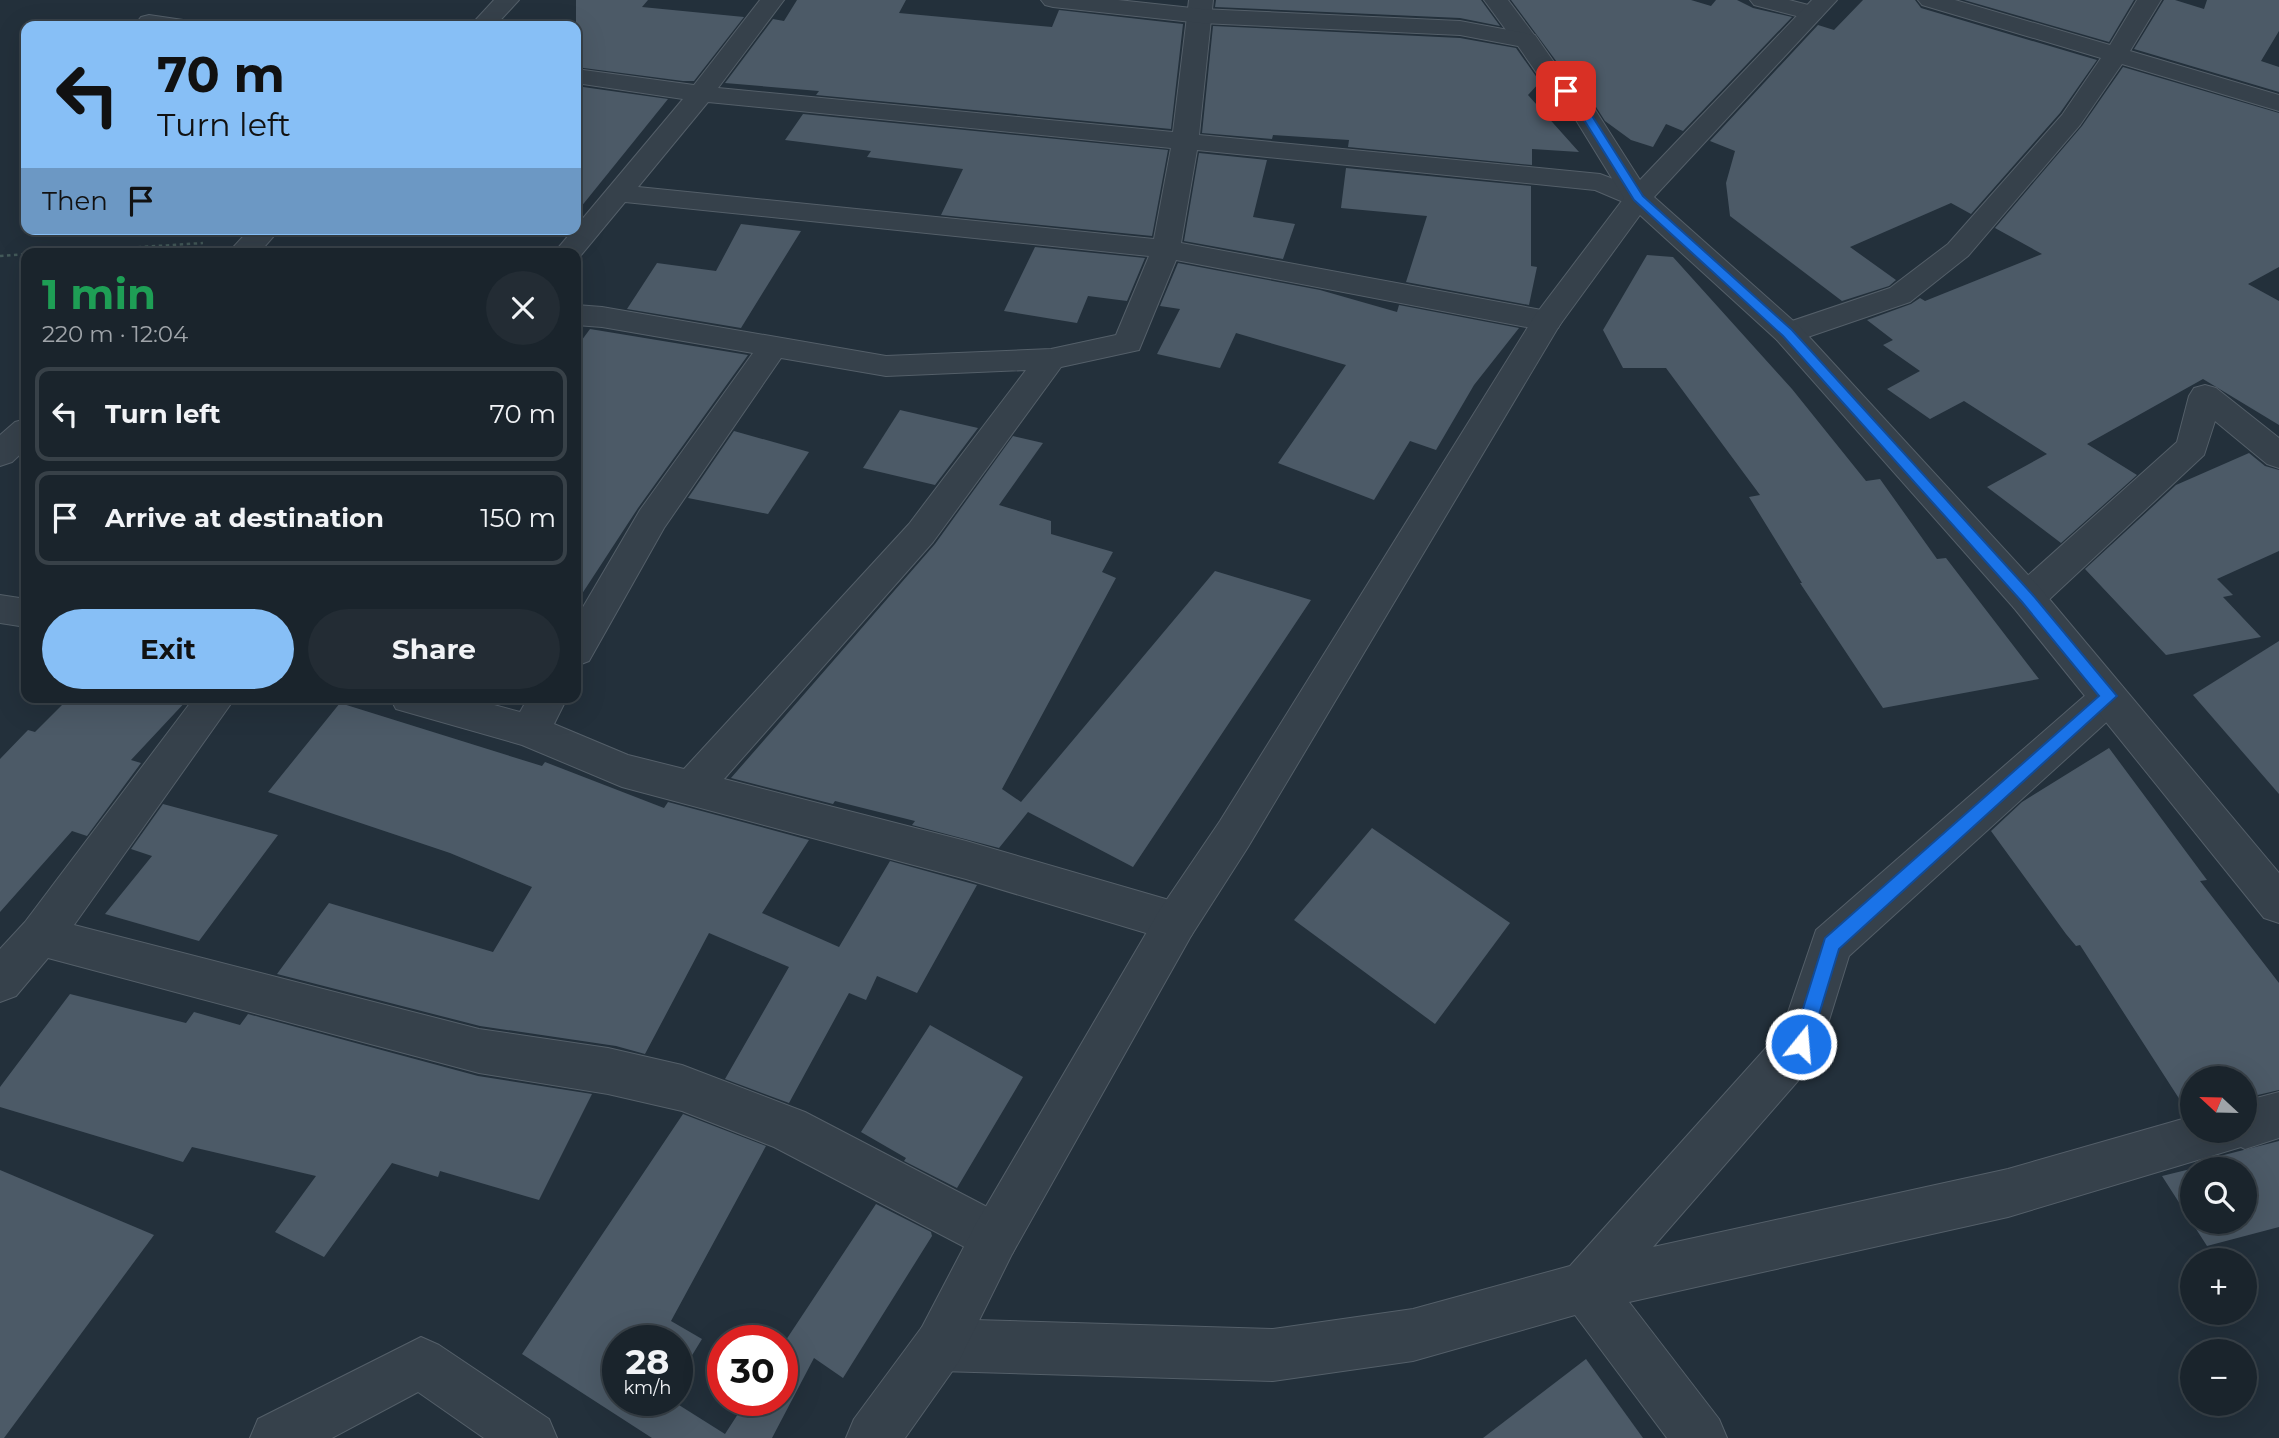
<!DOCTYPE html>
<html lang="en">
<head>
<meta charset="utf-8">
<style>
	body { margin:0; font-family:Montserrat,sans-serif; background:#232c34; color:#f1f3f6; height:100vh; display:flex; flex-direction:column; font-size:26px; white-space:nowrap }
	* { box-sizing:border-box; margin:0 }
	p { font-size:23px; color:#9fa4a9 }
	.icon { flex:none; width:38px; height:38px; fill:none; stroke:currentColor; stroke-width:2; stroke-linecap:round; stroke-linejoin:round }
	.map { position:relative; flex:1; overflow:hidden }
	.sheet { position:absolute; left:21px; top:248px; width:560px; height:455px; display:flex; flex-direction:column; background:#1a242c; border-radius:14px; box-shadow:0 7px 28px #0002,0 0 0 2px #384148 }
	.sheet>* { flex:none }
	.banner { position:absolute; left:21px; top:21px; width:560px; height:214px; border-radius:14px; box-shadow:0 7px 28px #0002,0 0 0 2px #384148; background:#87bff6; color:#111; overflow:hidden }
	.needle { width:46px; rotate:292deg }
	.fabs { position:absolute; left:2180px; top:1066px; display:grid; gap:14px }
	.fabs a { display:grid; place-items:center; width:77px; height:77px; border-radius:50%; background:#1a242c; box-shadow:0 7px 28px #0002,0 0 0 2px #384148; font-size:35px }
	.speed { position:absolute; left:602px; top:1325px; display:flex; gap:14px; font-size:35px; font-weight:700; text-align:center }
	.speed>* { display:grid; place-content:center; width:91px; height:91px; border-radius:50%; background:#1a242c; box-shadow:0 7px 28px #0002,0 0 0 2px #384148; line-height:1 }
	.speed small { font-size:18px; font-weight:400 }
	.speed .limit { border:10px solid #d22; background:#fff; color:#111 }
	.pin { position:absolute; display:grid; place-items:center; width:60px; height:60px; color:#fff; margin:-30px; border-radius:14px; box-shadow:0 4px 10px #0006 }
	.me { position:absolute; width:77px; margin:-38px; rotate:17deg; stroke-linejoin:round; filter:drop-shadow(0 0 5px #0008) }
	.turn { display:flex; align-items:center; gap:24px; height:147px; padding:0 21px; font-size:32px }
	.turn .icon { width:91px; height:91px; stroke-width:2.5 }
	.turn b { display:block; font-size:49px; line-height:60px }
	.then { display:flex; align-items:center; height:66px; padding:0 21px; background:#0003; gap:14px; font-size:26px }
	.round { display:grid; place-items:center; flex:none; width:74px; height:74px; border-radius:37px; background:#232c34 }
	.head { display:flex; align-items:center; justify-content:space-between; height:119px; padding:0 21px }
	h1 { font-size:42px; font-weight:700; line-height:52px; color:#1e9e55 }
	.action { display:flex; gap:14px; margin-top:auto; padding:14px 21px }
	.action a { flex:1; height:80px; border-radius:42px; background:#87bff6; color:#111; font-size:28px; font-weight:700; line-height:80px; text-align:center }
	.action a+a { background:#232c34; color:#f1f3f6 }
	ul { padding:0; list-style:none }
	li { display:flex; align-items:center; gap:21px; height:94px; margin:0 14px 10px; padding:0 7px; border:4px solid #384148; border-radius:14px }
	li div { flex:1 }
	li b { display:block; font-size:26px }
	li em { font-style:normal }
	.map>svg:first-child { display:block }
	.building { fill:#4c5a67; fill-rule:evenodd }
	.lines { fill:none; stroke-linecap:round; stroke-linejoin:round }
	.minor-casing { stroke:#545f69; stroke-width:2 }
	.tertiary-casing { stroke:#545f69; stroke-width:2 }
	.path { stroke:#445a5a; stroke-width:2.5; stroke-dasharray:3.5 3.5; stroke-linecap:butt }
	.minor { fill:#36414b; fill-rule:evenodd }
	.tertiary { fill:#36414b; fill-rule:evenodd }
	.route { fill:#1a73e8; stroke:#114b97; stroke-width:2 }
</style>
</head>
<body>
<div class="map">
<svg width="2279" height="1438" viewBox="0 0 2279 1438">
	<rect width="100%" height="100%" fill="#23303b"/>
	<g class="building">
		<polygon points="576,0 648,0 642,7 744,17 694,81 683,81 576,67"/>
		<polygon points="797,0 906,0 899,13 1052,27 1059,10 1183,24 1171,129 816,95 819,91 725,83 773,19 784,21"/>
		<polygon points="1216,0 1481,0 1500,26 1460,18 1215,7"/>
		<polygon points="1511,0 1691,0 1711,6 1716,0 1737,0 1753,8 1792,17 1683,131 1666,124 1653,147 1631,140 1605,121 1589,96 1565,73"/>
		<polygon points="1863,0 1915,0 1921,8 2097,60 2060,113 1971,214 1951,203 1850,247 1896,280 1889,286 1842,301 1730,216 1726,183 1735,151 1710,141 1818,25 1834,30"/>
		<polygon points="1964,0 2134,0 2109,42"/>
		<polygon points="2164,0 2175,0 2204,9 2207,0 2279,0 2279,31 2261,61 2279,67 2279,92 2134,49"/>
		<polygon points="1213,26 1460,38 1516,48 1540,82 1528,95 1579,152 1532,149 1532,165 1348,147 1349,140 1273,135 1272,139 1202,133"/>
		<polygon points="2123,67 2279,113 2279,267 2248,284 2279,301 2279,425 2203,379 2087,444 2137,475 2061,543 1987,487 2047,454 1964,401 1930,419 1887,389 1920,371 1883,345 1893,340 1867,320 1911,304 1920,298 1925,301 2042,254 1995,228 2082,126"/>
		<polygon points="576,86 668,99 576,213"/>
		<polygon points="803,114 1168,150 1152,236 941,215 963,169 867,157 871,151 785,140"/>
		<polygon points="1199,153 1267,160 1253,217 1295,224 1283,259 1184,241"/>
		<polygon points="1346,168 1531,186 1531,266 1537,267 1529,305 1406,282 1427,216 1341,208"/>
		<polygon points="741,224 801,231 741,328 627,309 657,263 716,271"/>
		<polygon points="1035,247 1145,258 1127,301 1088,296 1077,323 1004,311"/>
		<polygon points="1647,255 1673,257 1792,389 1866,481 1880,479 1937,559 1946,558 2039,679 1883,708 1800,583 1802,583 1749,497 1760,495 1666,368 1623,368 1603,330"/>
		<polygon points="1178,263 1320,290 1397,312 1399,305 1519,328 1474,385 1436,450 1410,441 1374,500 1278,463 1346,365 1236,333 1220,368 1157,354 1180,309 1160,306"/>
		<polygon points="590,329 748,355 638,508 576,603 576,348"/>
		<polygon points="900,410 978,428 935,485 863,468"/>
		<polygon points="734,431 809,452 768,514 688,498"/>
		<polygon points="1013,436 1043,443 999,505 1051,521 1051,534 1113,552 1102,572 1116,578 1002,789 1021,802 1215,571 1311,600 1133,867 1028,812 999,848 912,825 915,821 835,801 833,804 731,778 935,544"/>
		<polygon points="2249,453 2265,466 2279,470 2279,551 2217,579 2233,595 2223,597 2261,637 2166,655 2085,569 2176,485"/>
		<polygon points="2279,641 2279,794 2193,695"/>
		<polygon points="69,698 189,698 131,760 141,763 87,836 72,831 0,912 0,759 28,730 35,732"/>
		<polygon points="340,703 542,766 545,762 664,808 668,802 809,840 762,913 839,947 890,861 977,885 917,993 877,976 866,1000 849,993 789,1103 725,1079 789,967 709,933 645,1054 616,1046 480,1026 277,974 329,903 493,952 532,887 450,853 268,792"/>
		<polygon points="2109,748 2207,880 2200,881 2279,983 2279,1090 2245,1098 2245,1078 2193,1078 2193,1114 2189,1114 2080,945 2076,946 2066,934 1991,831 2022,802"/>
		<polygon points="163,804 278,835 199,941 105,914 152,856 131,849"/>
		<polygon points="1372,828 1510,923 1435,1024 1294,920"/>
		<polygon points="70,994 186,1023 194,1012 240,1025 248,1014 478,1076 592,1094 539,1200 440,1171 438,1177 392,1163 324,1257 275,1232 316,1176 192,1147 183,1162 0,1107 0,1087"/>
		<polygon points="930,1025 1023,1077 957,1188 904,1161 906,1158 861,1132"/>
		<polygon points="683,1114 766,1146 671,1321 702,1339 677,1380 677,1340 618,1340 618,1400 671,1400 725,1434 747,1400 782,1400 782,1346 876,1204 931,1232 932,1236 843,1378 814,1358 772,1438 652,1438 522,1354"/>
		<path d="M 2279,1141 L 2279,1227 L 2207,1246 L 2162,1176 L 2219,1162 L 2216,1157 ZM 2193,1169 L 2245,1169 L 2245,1222 L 2193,1222 Z"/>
		<polygon points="0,1170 154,1235 4,1438 0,1438"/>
		<polygon points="1586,1359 1643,1438 1483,1438"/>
	</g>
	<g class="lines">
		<defs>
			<g id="minor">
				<polygon points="494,0 519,0 495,26 470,26"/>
				<path d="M 760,0 L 784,0 L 718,88 L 1173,132 L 1189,0 L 1213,0 L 1199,135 L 1600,174 L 1648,192 L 1652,198 L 1648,204 L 1638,206 L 1628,204 L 1595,190 L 1197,150 L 1181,243 L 1547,311 L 1558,314 L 1562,321 L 1558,328 L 1547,331 L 1176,260 L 1139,350 L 1061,367 L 933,542 L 724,779 L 966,841 L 1176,902 L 1191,908 L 1197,922 L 1191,936 L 1176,942 L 966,879 L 622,787 L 522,745 L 396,709 L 390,698 L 468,698 L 520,712 L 528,698 L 567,698 L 554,724 L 628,755 L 684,769 L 909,524 L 1026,370 L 886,376 L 781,358 L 664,528 L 589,661 L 576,666 L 576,619 L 640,510 L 753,353 L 602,327 L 576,325 L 576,305 L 602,307 L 886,356 L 1051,349 L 1116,335 L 1149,256 L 625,202 L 577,260 L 576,254 L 553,254 L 683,99 L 576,83 L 576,69 L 694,85 ZM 708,102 L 1171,148 L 1154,239 L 638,187 Z"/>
				<polygon points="1484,0 1508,0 1538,40 1535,45 1526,47 1517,45"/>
				<polygon points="1750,0 1789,0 1820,8 1824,13 1820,18 1812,20 1754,5"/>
				<polygon points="1918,0 1955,0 2110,45 2137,0 2161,0 2130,51 2279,95 2279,111 2122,64 2080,125 1968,256 1910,302 1799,340 1788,343 1777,340 1773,333 1777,326 1890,288 1948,244 2062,115 2101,58 1922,5"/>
				<polygon points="149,15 190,21 194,26 140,26 137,22 141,17"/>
				<polygon points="250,229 280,229 258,254 227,254"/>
				<polygon points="2205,385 2216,388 2279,438 2279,468 2267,464 2215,421 2204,455 2040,608 2027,612 2014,608 2009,598 2014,588 2177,442 2189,396 2194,388"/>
				<polygon points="26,419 26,449 12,462 0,466 0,435 15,422"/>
				<polygon points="0,595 26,599 26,627 0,623"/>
				<polygon points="2109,681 2122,686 2128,697 2122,708 1849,956 1817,1059 1653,1247 2008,1169 2193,1116 2193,1130 2245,1130 2245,1101 2279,1092 2279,1138 2245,1149 2241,1147 2008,1217 1629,1302 1719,1419 1727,1438 1667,1438 1575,1315 1413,1361 1273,1381 940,1371 922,1363 914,1345 922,1327 940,1319 1273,1329 1413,1309 1570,1266 1782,1030 1816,930 2096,686"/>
				<polygon points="194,698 235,698 74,925 479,1029 608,1048 682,1065 805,1112 1012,1220 1020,1237 1012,1254 995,1262 978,1254 774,1147 682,1111 608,1094 479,1073 48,958 16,996 0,1002 0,949 25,922"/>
				<polygon points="421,1337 439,1345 549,1419 557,1438 484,1438 418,1392 332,1438 250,1438 258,1419"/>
			</g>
			<polygon id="tertiary" points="1041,0 1118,0 1201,9 1460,21 1535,35 1563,75 1587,97 1640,180 1812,0 1837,0 1654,197 1799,326 2040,588 2279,873 2279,923 2264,918 2014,608 1777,340 1640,215 1559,326 1248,847 1191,936 1012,1254 958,1363 905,1438 846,1438 854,1419 922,1327 978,1220 1161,908 1220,821 1536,314 1624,198 1568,107 1545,85 1518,46 1460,35 1201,23 1053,7 1045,5"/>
		</defs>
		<use href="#minor" class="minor-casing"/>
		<use href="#tertiary" class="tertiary-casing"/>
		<g class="path">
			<polyline points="33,254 203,243"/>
			<polyline points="0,256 26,254"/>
		</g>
		<use href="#minor" class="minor"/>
		<use href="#tertiary" class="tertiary"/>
	</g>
	<polygon class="route" points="1566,88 1582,100 1643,196 1792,330 2032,594 2117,696 1839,949 1810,1044 1808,1050 1801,1053 1794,1050 1792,1044 1825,938 2099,696 2022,602 1783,336 1634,200 1574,104 1561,91"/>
</svg>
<div class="fabs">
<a><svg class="needle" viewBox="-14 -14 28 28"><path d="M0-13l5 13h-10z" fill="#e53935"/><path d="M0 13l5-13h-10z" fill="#9fa4a9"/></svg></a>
<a><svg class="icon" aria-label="search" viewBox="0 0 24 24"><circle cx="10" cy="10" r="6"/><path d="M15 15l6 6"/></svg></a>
<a>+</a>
<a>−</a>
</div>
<div class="speed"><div>28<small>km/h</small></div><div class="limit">30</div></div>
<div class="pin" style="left:1566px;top:91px;background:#d93025"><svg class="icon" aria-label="arrive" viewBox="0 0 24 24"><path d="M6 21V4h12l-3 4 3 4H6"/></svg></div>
<svg class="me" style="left:1801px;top:1044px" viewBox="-20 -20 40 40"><circle r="17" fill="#1a73e8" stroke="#fff" stroke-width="3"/><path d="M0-11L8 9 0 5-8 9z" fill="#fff"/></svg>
<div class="banner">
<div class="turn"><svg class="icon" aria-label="left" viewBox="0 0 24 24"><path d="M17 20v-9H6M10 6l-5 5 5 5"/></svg><div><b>70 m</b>Turn left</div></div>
<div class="then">Then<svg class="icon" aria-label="arrive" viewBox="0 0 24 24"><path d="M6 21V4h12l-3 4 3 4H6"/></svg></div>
</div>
<section class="sheet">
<div class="head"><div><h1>1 min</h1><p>220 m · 12:04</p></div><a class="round"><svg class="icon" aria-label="close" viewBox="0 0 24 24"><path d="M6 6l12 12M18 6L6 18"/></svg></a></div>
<ul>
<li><svg class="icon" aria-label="left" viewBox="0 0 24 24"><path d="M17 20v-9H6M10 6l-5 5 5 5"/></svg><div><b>Turn left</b></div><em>70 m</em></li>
<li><svg class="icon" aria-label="arrive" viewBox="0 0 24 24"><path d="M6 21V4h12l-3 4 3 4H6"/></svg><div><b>Arrive at destination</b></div><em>150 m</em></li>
</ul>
<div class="action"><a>Exit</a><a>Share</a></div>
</section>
</div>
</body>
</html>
